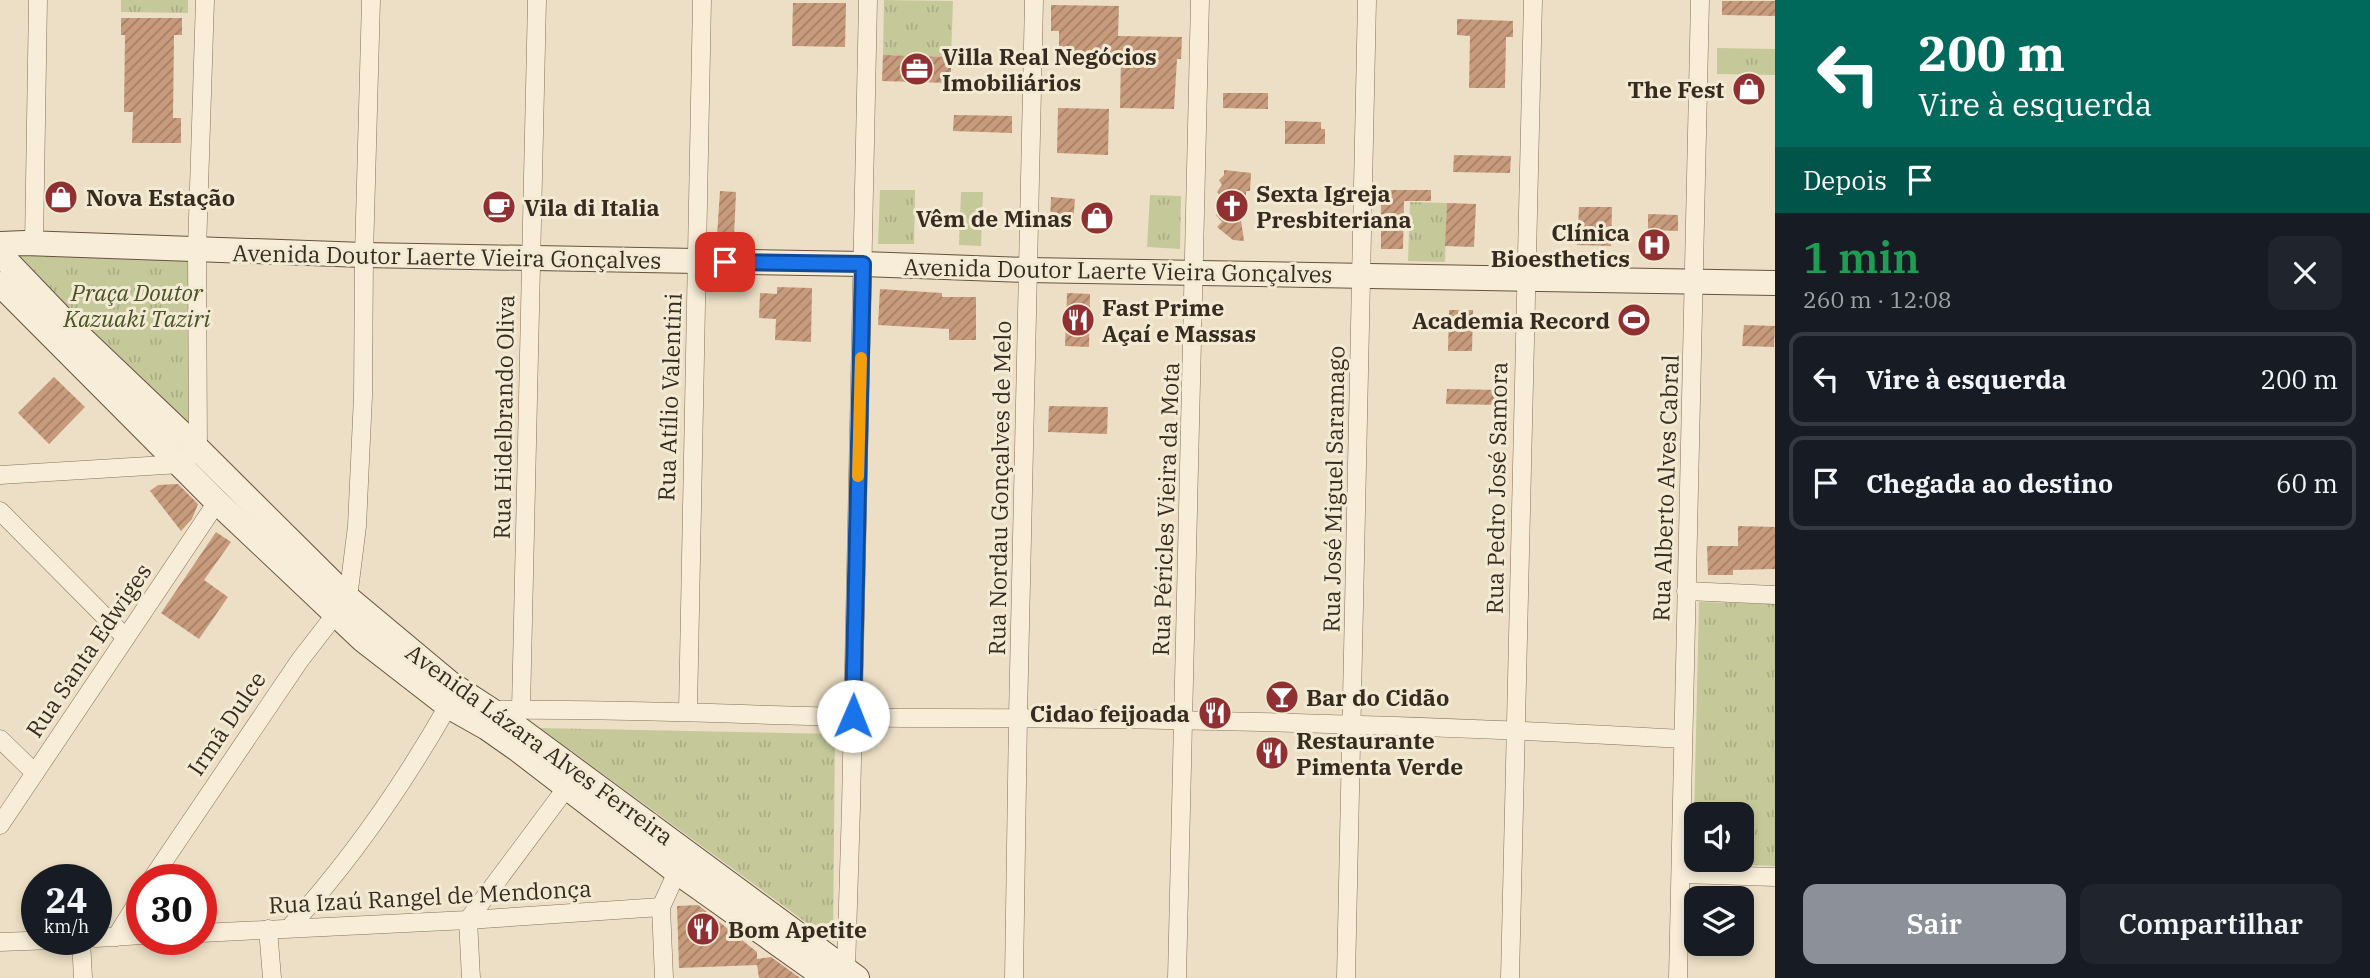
<!DOCTYPE html>
<html lang="pt">
<head>
<meta charset="utf-8">
<style>
	body { margin:0; font-family:"IBM Plex Serif",serif; background:#20242c; color:#f1f3f6; height:100vh; display:flex; flex-direction:column; font-size:26px; white-space:nowrap }
	* { box-sizing:border-box; margin:0 }
	p { font-size:23px; color:#9ea1a6 }
	.icon { flex:none; width:38px; height:38px; fill:none; stroke:currentColor; stroke-width:2; stroke-linecap:round; stroke-linejoin:round }
	.map { position:relative; flex:1; overflow:hidden }
	.details { display:flex; flex-direction:column; background:#171b24; width:595px }
	.details>* { flex:none }
	.guide { background:#00695c; color:#fff; overflow:hidden }
	.fabs { position:absolute; left:1684px; top:802px; display:grid; gap:14px }
	.fabs a { display:grid; place-items:center; width:70px; height:70px; border-radius:14px; background:#171b24; box-shadow:0 4px 10px #0003; font-size:35px }
	.speed { position:absolute; left:21px; top:864px; display:flex; gap:14px; font-size:35px; font-weight:700; text-align:center }
	.speed>* { display:grid; place-content:center; width:91px; height:91px; border-radius:50%; background:#171b24; box-shadow:0 4px 10px #0003; line-height:1 }
	.speed small { font-size:18px; font-weight:400 }
	.speed .limit { border:10px solid #d22; background:#fff; color:#111 }
	.pin { position:absolute; display:grid; place-items:center; width:60px; height:60px; color:#fff; margin:-30px; border-radius:14px; box-shadow:0 4px 10px #0006 }
	.me { position:absolute; width:77px; margin:-38px; rotate:1deg; stroke-linejoin:round; filter:drop-shadow(0 0 5px #0008) }
	.turn { display:flex; align-items:center; gap:24px; height:147px; padding:0 28px; font-size:32px }
	.turn .icon { width:91px; height:91px; stroke-width:2.5 }
	.turn b { display:block; font-size:49px; line-height:60px }
	.then { display:flex; align-items:center; height:66px; padding:0 28px; background:#0003; gap:14px; font-size:26px }
	.round { display:grid; place-items:center; flex:none; width:74px; height:74px; border-radius:14px; background:#20242c }
	.head { display:flex; align-items:center; justify-content:space-between; height:119px; padding:0 28px }
	h1 { font-size:42px; font-weight:600; line-height:52px; color:#1e9e55 }
	.primary-button { display:flex; gap:14px; margin-top:auto; padding:14px 28px }
	.primary-button a { flex:1; height:80px; border-radius:14px; background:#8c9099; color:#fff; font-size:28px; font-weight:600; line-height:80px; text-align:center }
	.primary-button a+a { background:#20242c; color:#f1f3f6 }
	ul { padding:0; list-style:none }
	li { display:flex; align-items:center; gap:21px; height:94px; margin:0 14px 10px; padding:0 14px; border:4px solid #363941; border-radius:14px }
	li div { flex:1 }
	li b { display:block; font-size:26px }
	li em { font-style:normal }
	main { display:flex; flex:1; min-height:0 }
	.map>svg:first-child { display:block }
	.grass { fill:url(#grass-tufts); fill-rule:evenodd }
	.building { fill:url(#building-hatch) }
	.lines { fill:none; stroke-linecap:round; stroke-linejoin:round }
	.street-casing { stroke:#86715c; stroke-width:19 }
	.secondary-casing { stroke:#67533f; stroke-width:26 }
	.street { stroke:#f7edd8; stroke-width:18 }
	.secondary { stroke:#f7edd8; stroke-width:24 }
	.route-casing { stroke:#114b97; stroke-width:18 }
	.route { stroke:#1a73e8; stroke-width:12 }
	.slow { stroke:#f59e0b; stroke-width:12 }
	.labels { text-anchor:middle; dominant-baseline:central; stroke-width:6; stroke-linejoin:round; paint-order:stroke }
	.poi-label { font-size:23px; font-weight:bold; fill:#372a1f; stroke:#f3ead4; text-anchor:start }
	.street-label { font-size:23px; fill:#372a1f; stroke:#f3ead4 }
	.park-label { font-size:23px; font-style:italic; fill:#485227; stroke:#f3ead4 }
</style>
</head>
<body>
<main>
<div class="map">
<svg width="1775" height="978" viewBox="0 0 1775 978">
	<defs>
		<pattern id="grass-tufts" width="24" height="20" patternUnits="userSpaceOnUse" patternTransform="scale(1.75)"><rect width="24" height="20" fill="#c5c99a"/><path d="M3 7l-1-3M5 7V3M7 7l1-3M15 17l-1-3M17 17v-4M19 17l1-3" fill="none" stroke="#aaad84"/></pattern>
		<pattern id="building-hatch" width="6" height="6" patternUnits="userSpaceOnUse" patternTransform="scale(1.75)"><rect width="6" height="6" fill="#c89b7d"/><path d="M-1 1l2-2M0 6l6-6M5 7l2-2" fill="none" stroke="#a37f66"/></pattern>
	</defs>
	<rect width="100%" height="100%" fill="#ecdfc5"/>
	<g class="grass">
		<polygon points="121,0 188,0 188,13 121,12"/>
		<polygon points="884,0 953,1 951,57 883,55"/>
		<polygon points="1717,48 1775,49 1775,75 1717,74"/>
		<polygon points="880,190 915,190 914,244 878,244"/>
		<polygon points="961,192 983,192 981,246 959,245"/>
		<polygon points="1150,195 1181,196 1180,249 1147,247"/>
		<polygon points="1410,202 1447,203 1445,262 1408,261"/>
		<polygon points="0,241 197,250 199,447"/>
		<path d="M 1699,602 L 1775,604 L 1775,866 L 1693,863 ZM 1696,814 L 1741,814 L 1741,859 L 1696,859 Z"/>
		<polygon points="540,728 835,734 833,942"/>
	</g>
	<g class="building">
		<polygon points="1722,1 1775,1 1775,16 1722,15"/>
		<polygon points="793,3 846,3 845,47 792,46"/>
		<polygon points="1051,5 1119,6 1118,36 1182,37 1181,59 1177,59 1174,109 1120,108 1121,58 1059,57 1059,31 1051,31"/>
		<polygon points="121,18 182,18 182,35 174,35 173,118 181,118 181,143 132,143 133,112 124,112 125,35 121,35"/>
		<polygon points="1457,19 1513,21 1513,37 1506,37 1505,88 1469,88 1470,36 1457,35"/>
		<polygon points="883,55 951,57 951,83 882,81"/>
		<polygon points="1223,93 1268,93 1268,109 1223,108"/>
		<polygon points="1058,108 1109,109 1108,155 1057,153"/>
		<polygon points="954,115 1012,116 1012,133 953,131"/>
		<polygon points="1285,121 1321,122 1321,129 1325,129 1325,144 1285,144"/>
		<polygon points="1454,155 1511,156 1510,173 1453,172"/>
		<polygon points="1224,170 1251,173 1250,191 1246,191 1246,216 1241,220 1244,241 1233,240 1217,227 1222,222 1216,215 1221,210 1215,203 1221,197 1217,192 1222,185 1219,180 1224,175"/>
		<polygon points="1388,190 1431,190 1431,201 1404,201 1403,249 1381,249 1381,204 1388,204"/>
		<polygon points="720,191 736,192 734,237 717,236"/>
		<polygon points="1051,197 1075,199 1073,225 1050,223"/>
		<polygon points="1447,203 1476,204 1474,247 1445,246"/>
		<polygon points="1579,207 1612,207 1611,246 1577,245"/>
		<polygon points="1648,214 1678,215 1678,231 1648,230"/>
		<polygon points="777,287 812,288 811,342 775,340 776,319 759,318 760,293 777,294"/>
		<polygon points="880,289 942,293 942,297 976,297 976,340 949,340 949,329 878,325"/>
		<polygon points="1067,293 1090,294 1089,347 1065,346"/>
		<polygon points="1449,310 1473,310 1472,351 1448,351"/>
		<polygon points="1744,325 1775,326 1774,347 1742,346"/>
		<polygon points="54,377 85,407 49,444 18,413"/>
		<polygon points="1447,389 1501,390 1501,405 1446,404"/>
		<polygon points="1049,406 1108,407 1107,434 1048,432"/>
		<polygon points="178,484 198,504 192,519 181,531 150,491 158,485"/>
		<polygon points="1738,526 1775,527 1775,569 1733,570 1733,575 1708,575 1707,546 1738,546"/>
		<polygon points="216,532 231,542 204,580 228,597 199,639 161,613"/>
		<polygon points="698,905 757,952 757,959 771,957 800,978 759,978 757,965 679,968 677,906"/>
	</g>
	<g class="lines">
		<defs>
			<g id="street">
				<polyline points="34,244 38,0"/>
				<polyline points="0,475 181,464 198,449 197,250 205,0"/>
				<polyline points="0,511 125,637"/>
				<polyline points="1686,591 1775,595"/>
				<polyline points="521,709 537,0"/>
				<path d="M 491,710 C 641,708 790,718 940,718 C 1188,718 1436,725 1683,739"/>
				<polyline points="688,711 702,0"/>
				<polyline points="0,739 35,773"/>
				<polyline points="0,825 217,502"/>
				<polyline points="1682,874 1775,877"/>
				<polyline points="151,880 300,660 348,598 357,526 363,396 364,255 371,0"/>
				<path d="M 290,927 C 351,860 403,785 448,706"/>
				<polyline points="268,929 272,978"/>
				<polyline points="201,933 468,920 661,907"/>
				<polyline points="116,937 142,895"/>
				<polyline points="96,938 142,935"/>
				<polyline points="81,940 83,978"/>
				<polyline points="0,942 53,940"/>
				<polyline points="846,969 851,807 868,0"/>
				<polyline points="471,978 468,920 573,779"/>
				<polyline points="664,978 661,907 677,872"/>
				<polyline points="1014,978 1018,717 1034,0"/>
				<polyline points="1177,978 1200,0"/>
				<polyline points="1346,978 1367,0"/>
				<polyline points="1510,978 1533,0"/>
				<polyline points="1678,978 1700,0"/>
			</g>
			<g id="secondary">
				<polyline points="0,244 25,243 364,255 863,264 1028,270 1775,283"/>
				<polyline points="0,254 71,328 198,449 348,598 451,684 514,725 857,978"/>
				<polyline points="0,284 217,502 363,640 448,706 487,728 517,749 677,872 826,978"/>
			</g>
		</defs>
		<use href="#street" class="street-casing"/>
		<use href="#secondary" class="secondary-casing"/>
		<use href="#street" class="street"/>
		<use href="#secondary" class="secondary"/>
	</g>
	<g class="lines">
		<defs>
			<polyline id="route" points="725,262 863,264 853,716"/>
		</defs>
		<use href="#route" class="route-casing"/>
		<use href="#route" class="route"/>
		<polyline class="slow" points="858,476 861,358"/>
	</g>
	<defs>
		<symbol id="office-disc" viewBox="-11 -11 22 22"><circle r="9.5" fill="#913033" stroke="#f3ead4"/><path d="M-6-3h4V-5.5h4V-3h4V5H-6ZM-1-4.5V-3h2v-1.5ZM-6 0V1H6V0Z" fill="#fff"/></symbol>
		<symbol id="shop-disc" viewBox="-11 -11 22 22"><circle r="9.5" fill="#913033" stroke="#f3ead4"/><path d="M-5-2.5h2.3a2.7 3.5 0 0 1 5.4 0H5L5.5 6h-11ZM-1.5-2.5h3a1.5 2.3 0 0 0-3 0Z" fill="#fff"/></symbol>
		<symbol id="church-disc" viewBox="-11 -11 22 22"><circle r="9.5" fill="#913033" stroke="#f3ead4"/><path d="M-1.2-6h2.4v3.5h3.3v2.4h-3.3V6h-2.4V-.1h-3.3v-2.4h3.3Z" fill="#fff"/></symbol>
		<symbol id="cafe-disc" viewBox="-11 -11 22 22"><circle r="9.5" fill="#913033" stroke="#f3ead4"/><path d="M-5.5-4.5H6V0H3Q3 3.5 0 3.5H-2.5Q-5.5 3.5-5.5 0ZM3-3.2v2h1.7v-2ZM-6 4.5H4V6H-6Z" fill="#fff"/></symbol>
		<symbol id="hospital-disc" viewBox="-11 -11 22 22"><circle r="9.5" fill="#913033" stroke="#f3ead4"/><path d="M-5-5h3v3.5h4V-5h3V5h-3V1.5h-4V5h-3Z" fill="#fff"/></symbol>
		<symbol id="restaurant-disc" viewBox="-11 -11 22 22"><circle r="9.5" fill="#913033" stroke="#f3ead4"/><path d="M-5-6h1v4h1v-4h1v4h1v-4h1v5L-1.5 .5V6h-2V.5L-5-1ZM5-6V6H3V1.5H1.5Q1.5-4 5-6Z" fill="#fff"/></symbol>
		<symbol id="stadium-disc" viewBox="-11 -11 22 22"><circle r="9.5" fill="#913033" stroke="#f3ead4"/><path d="M0-5a6.5 5 0 1 0 0 10a6.5 5 0 1 0 0-10ZM-3.5-1.8h7v3.6h-7Z" fill="#fff"/></symbol>
		<symbol id="bar-disc" viewBox="-11 -11 22 22"><circle r="9.5" fill="#913033" stroke="#f3ead4"/><path d="M-6-5H6L.8 .8V4.5H3.5V6h-7V4.5H-.8V.8Z" fill="#fff"/></symbol>
	</defs>
	<g fill-rule="evenodd">
		<use href="#office-disc" x="898" y="50" width="38" height="38"/>
		<use href="#shop-disc" x="1730" y="70" width="38" height="38"/>
		<use href="#shop-disc" x="42" y="178" width="38" height="38"/>
		<use href="#church-disc" x="1213" y="187" width="38" height="38"/>
		<use href="#cafe-disc" x="480" y="188" width="38" height="38"/>
		<use href="#shop-disc" x="1078" y="199" width="38" height="38"/>
		<use href="#hospital-disc" x="1635" y="226" width="38" height="38"/>
		<use href="#restaurant-disc" x="1059" y="301" width="38" height="38"/>
		<use href="#stadium-disc" x="1615" y="301" width="38" height="38"/>
		<use href="#bar-disc" x="1263" y="678" width="38" height="38"/>
		<use href="#restaurant-disc" x="1196" y="694" width="38" height="38"/>
		<use href="#restaurant-disc" x="1253" y="734" width="38" height="38"/>
		<use href="#restaurant-disc" x="684" y="910" width="38" height="38"/>
	</g>
	<g class="labels">
		<g class="poi-label">
			<text x="942" y="56">Villa Real Negócios<tspan x="942" dy="26">Imobiliários</tspan></text>
			<text x="1724" y="89" text-anchor="end">The Fest</text>
			<text x="1256" y="193">Sexta Igreja<tspan x="1256" dy="26">Presbiteriana</tspan></text>
			<text x="86" y="197">Nova Estação</text>
			<text x="524" y="207">Vila di Italia</text>
			<text x="1072" y="218" text-anchor="end">Vêm de Minas</text>
			<text x="1630" y="232" text-anchor="end">Clínica<tspan x="1630" dy="26">Bioesthetics</tspan></text>
			<text x="1102" y="307">Fast Prime<tspan x="1102" dy="26">Açaí e Massas</tspan></text>
			<text x="1610" y="320" text-anchor="end">Academia Record</text>
			<text x="1306" y="697">Bar do Cidão</text>
			<text x="1190" y="713" text-anchor="end">Cidao feijoada</text>
			<text x="1296" y="740">Restaurante<tspan x="1296" dy="26">Pimenta Verde</tspan></text>
			<text x="728" y="929">Bom Apetite</text>
		</g>
		<g class="street-label">
			<text transform="translate(447 256) rotate(1)">Avenida Doutor Laerte Vieira Gonçalves</text>
			<text transform="translate(1118 270) rotate(1)">Avenida Doutor Laerte Vieira Gonçalves</text>
			<text transform="translate(669 397) rotate(-88)">Rua Atílio Valentini</text>
			<text transform="translate(503 417) rotate(-89)">Rua Hidelbrando Oliva</text>
			<text transform="translate(999 488) rotate(-89)">Rua Nordau Gonçalves de Melo</text>
			<text transform="translate(1496 488) rotate(-89)">Rua Pedro José Samora</text>
			<text transform="translate(1665 488) rotate(-88)">Rua Alberto Alves Cabral</text>
			<text transform="translate(1333 489) rotate(-89)">Rua José Miguel Saramago</text>
			<text transform="translate(1165 509) rotate(-88)">Rua Péricles Vieira da Mota</text>
			<text transform="translate(88 650) rotate(-56)">Rua Santa Edwiges</text>
			<text transform="translate(226 723) rotate(-56)">Irmã Dulce</text>
			<text transform="translate(540 744) rotate(36)">Avenida Lázara Alves Ferreira</text>
			<text transform="translate(430 896) rotate(-3)">Rua Izaú Rangel de Mendonça</text>
		</g>
		<g class="park-label">
			<text x="137" y="292">Praça Doutor<tspan x="137" dy="26">Kazuaki Taziri</tspan></text>
		</g>
	</g>
</svg>
<div class="fabs">
<a><svg class="icon" aria-label="sound" viewBox="0 0 24 24"><path d="M4 9h4l5-4v14l-5-4H4zM17 9q2 3 0 6"/></svg></a>
<a><svg class="icon" aria-label="layers" viewBox="0 0 24 24"><path d="M12 4l9 5-9 5-9-5zM3 14l9 5 9-5"/></svg></a>
</div>
<div class="speed"><div>24<small>km/h</small></div><div class="limit">30</div></div>
<div class="pin" style="left:725px;top:262px;background:#d93025"><svg class="icon" aria-label="arrive" viewBox="0 0 24 24"><path d="M6 21V4h12l-3 4 3 4H6"/></svg></div>
<svg class="me" style="left:853px;top:716px" viewBox="-20 -20 40 40"><circle r="19" fill="#fff"/><path d="M0-13L10 11 0 6-10 11z" fill="#1a73e8"/></svg>
</div>
<section class="details">
<div class="guide">
<div class="turn"><svg class="icon" aria-label="left" viewBox="0 0 24 24"><path d="M17 20v-9H6M10 6l-5 5 5 5"/></svg><div><b>200 m</b>Vire à esquerda</div></div>
<div class="then">Depois<svg class="icon" aria-label="arrive" viewBox="0 0 24 24"><path d="M6 21V4h12l-3 4 3 4H6"/></svg></div>
</div>
<div class="head"><div><h1>1 min</h1><p>260 m · 12:08</p></div><a class="round"><svg class="icon" aria-label="close" viewBox="0 0 24 24"><path d="M6 6l12 12M18 6L6 18"/></svg></a></div>
<ul>
<li><svg class="icon" aria-label="left" viewBox="0 0 24 24"><path d="M17 20v-9H6M10 6l-5 5 5 5"/></svg><div><b>Vire à esquerda</b></div><em>200 m</em></li>
<li><svg class="icon" aria-label="arrive" viewBox="0 0 24 24"><path d="M6 21V4h12l-3 4 3 4H6"/></svg><div><b>Chegada ao destino</b></div><em>60 m</em></li>
</ul>
<div class="primary-button"><a>Sair</a><a>Compartilhar</a></div>
</section>
</main>
</body>
</html>
